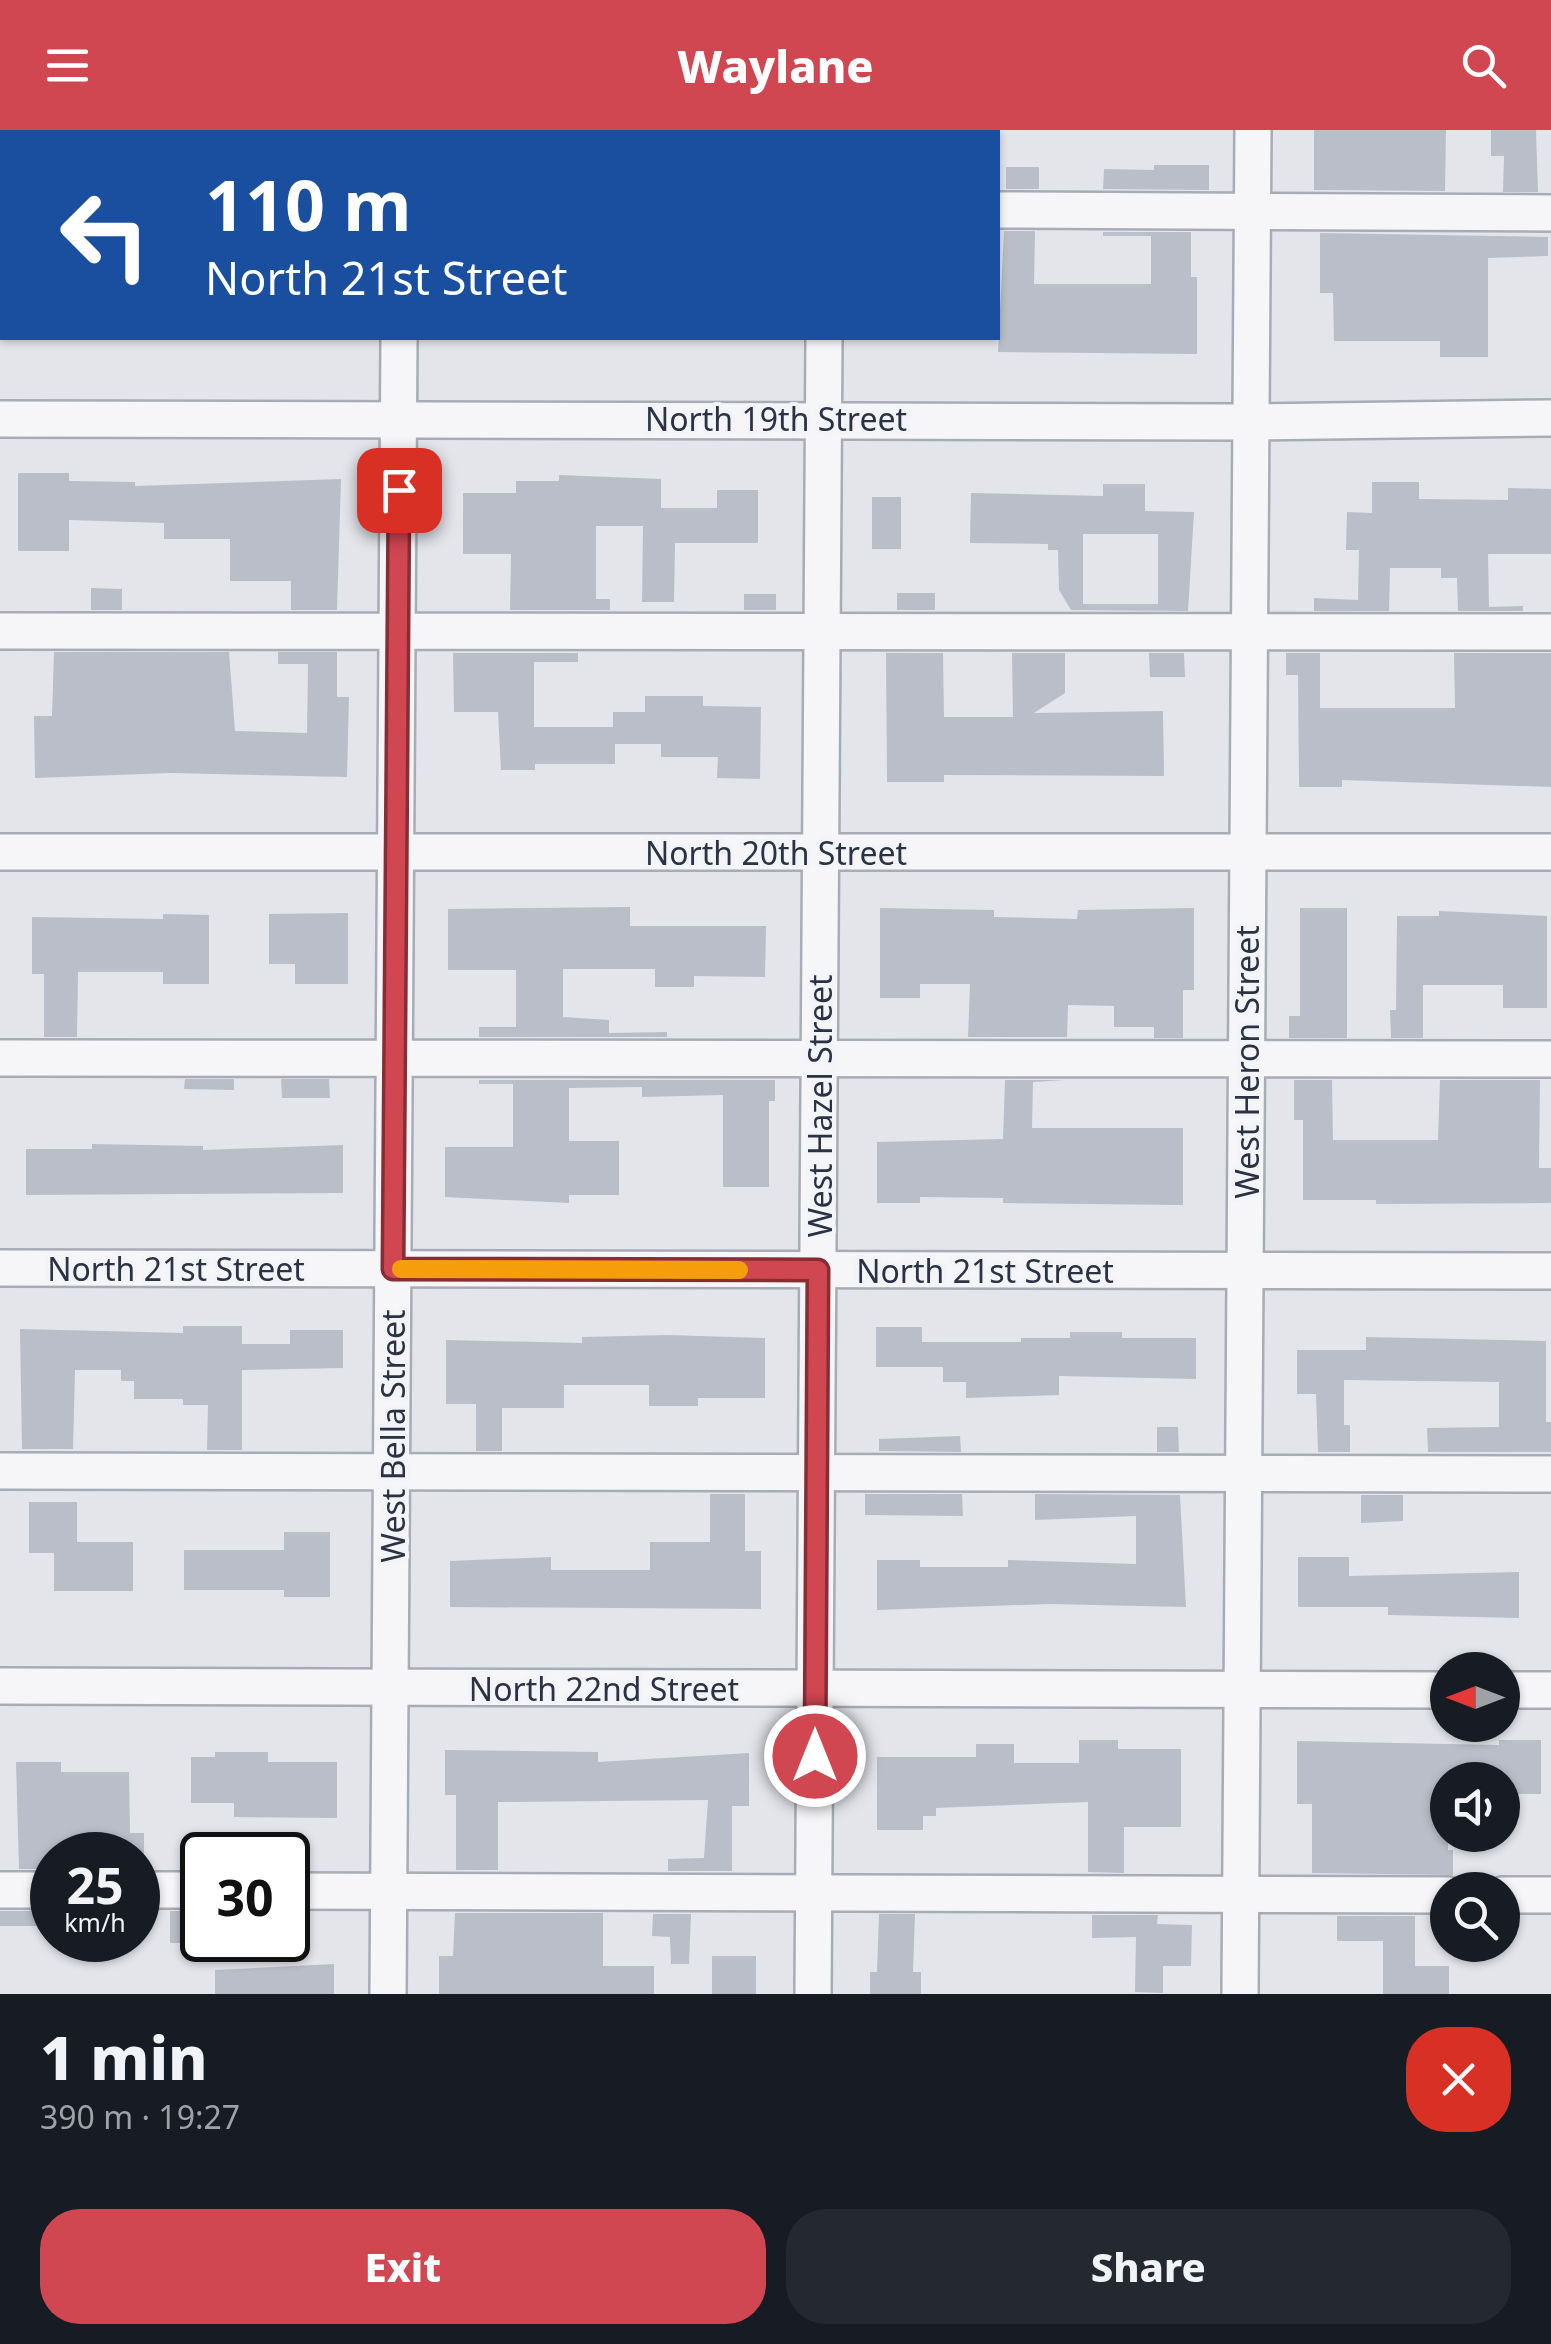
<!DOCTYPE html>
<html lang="en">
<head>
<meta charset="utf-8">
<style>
	body { margin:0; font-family:"Noto Sans",sans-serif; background:#242831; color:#f1f3f6; height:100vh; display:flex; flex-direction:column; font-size:38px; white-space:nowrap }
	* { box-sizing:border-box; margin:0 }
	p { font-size:32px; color:#9ea1a6 }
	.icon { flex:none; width:55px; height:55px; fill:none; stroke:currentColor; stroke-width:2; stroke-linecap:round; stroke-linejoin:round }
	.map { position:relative; height:1864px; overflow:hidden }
	.sheet { display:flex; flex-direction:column; background:#171b24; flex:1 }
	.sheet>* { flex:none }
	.banner { position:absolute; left:0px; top:0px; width:1000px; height:210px; box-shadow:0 2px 8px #0004; background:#1a4fa0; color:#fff; overflow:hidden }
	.needle { width:65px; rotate:270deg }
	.tools { position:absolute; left:1430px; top:1522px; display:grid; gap:20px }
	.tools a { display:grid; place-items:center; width:90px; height:90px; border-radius:50%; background:#171b24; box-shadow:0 2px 8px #0004; font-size:50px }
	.speed { position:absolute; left:30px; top:1702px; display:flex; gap:20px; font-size:50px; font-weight:700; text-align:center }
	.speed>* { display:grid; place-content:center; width:130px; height:130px; border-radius:50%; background:#171b24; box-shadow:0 2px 8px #0004; line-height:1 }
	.speed small { font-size:25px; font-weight:400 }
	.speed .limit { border:5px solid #111; border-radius:15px; background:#fff; color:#111 }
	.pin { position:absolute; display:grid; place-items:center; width:85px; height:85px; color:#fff; margin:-42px; border-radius:20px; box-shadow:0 5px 15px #0006 }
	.me { position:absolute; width:110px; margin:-55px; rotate:0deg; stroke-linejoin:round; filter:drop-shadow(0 0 8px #0008) }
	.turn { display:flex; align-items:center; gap:35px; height:210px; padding:0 40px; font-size:45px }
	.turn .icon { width:130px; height:130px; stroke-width:2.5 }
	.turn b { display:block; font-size:70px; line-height:85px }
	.round { display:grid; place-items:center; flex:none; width:105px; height:105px; border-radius:40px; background:#242831 }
	.summary { display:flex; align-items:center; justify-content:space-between; height:170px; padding:0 40px }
	h1 { font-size:60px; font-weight:800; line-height:75px }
	.primary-button { display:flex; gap:20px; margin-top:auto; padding:20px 40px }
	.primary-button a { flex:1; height:115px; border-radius:40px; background:#d04752; color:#fff; font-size:40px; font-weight:800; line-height:115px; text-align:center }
	.primary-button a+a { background:#242831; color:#f1f3f6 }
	header { display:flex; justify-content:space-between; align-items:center; height:130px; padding:0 40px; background:#d04752; color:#fff; font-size:45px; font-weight:800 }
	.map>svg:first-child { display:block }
	.building { fill:#babec8; fill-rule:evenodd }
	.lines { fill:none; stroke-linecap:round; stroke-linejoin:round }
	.minor-casing { stroke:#a8acb5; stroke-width:40 }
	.minor { stroke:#f6f6f9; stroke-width:35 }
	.route-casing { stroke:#872e35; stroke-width:25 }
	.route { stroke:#d04752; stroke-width:18 }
	.slow { stroke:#f59e0b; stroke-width:18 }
	.labels { text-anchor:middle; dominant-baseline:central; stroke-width:8; stroke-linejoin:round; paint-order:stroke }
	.street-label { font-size:32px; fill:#2a3243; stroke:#f2f4f8 }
</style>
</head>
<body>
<header><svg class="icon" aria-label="menu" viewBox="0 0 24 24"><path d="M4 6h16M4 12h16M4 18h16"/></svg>Waylane<svg class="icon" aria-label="search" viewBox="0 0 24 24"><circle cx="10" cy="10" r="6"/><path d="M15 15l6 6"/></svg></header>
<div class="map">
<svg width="1551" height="1864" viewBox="0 0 1551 1864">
	<rect width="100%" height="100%" fill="#e3e5eb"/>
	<g class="building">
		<polygon points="1314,0 1446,0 1445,61 1314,60"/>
		<polygon points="1491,0 1536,0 1538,62 1503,62 1504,26 1491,26"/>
		<polygon points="1154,35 1209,35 1209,60 1103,59 1104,39 1154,40"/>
		<rect x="1006" y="37" width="33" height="22"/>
		<polygon points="1004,101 1035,101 1034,154 1151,154 1151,106 1103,106 1103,102 1191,102 1191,147 1197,147 1197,224 998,222"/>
		<polygon points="1320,103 1548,107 1548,126 1488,128 1488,227 1440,227 1440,211 1334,211 1333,163 1320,163"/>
		<polygon points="18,343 69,343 69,351 135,352 135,356 341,349 337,480 291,480 291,451 230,451 230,409 164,409 164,393 69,390 69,421 18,421"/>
		<polygon points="559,345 661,349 661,378 717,378 717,360 758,360 758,413 675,413 674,472 642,472 643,396 596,396 596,469 610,469 610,480 510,480 511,424 463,424 463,363 516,363 516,351 559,351"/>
		<polygon points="1372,352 1419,352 1419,369 1508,370 1508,358 1551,359 1551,424 1488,424 1489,477 1523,476 1523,481 1458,481 1457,448 1441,448 1441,438 1390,438 1389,481 1314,481 1314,468 1358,470 1359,420 1346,420 1347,382 1372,383"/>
		<path d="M 1103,354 L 1145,354 L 1145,381 L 1194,382 L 1188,481 L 1071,480 L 1059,460 L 1058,420 L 1048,420 L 1048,414 L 970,413 L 971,363 L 1103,366 ZM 1083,404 L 1158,404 L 1158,474 L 1083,474 Z"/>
		<rect x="872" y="367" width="29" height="52"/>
		<polygon points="91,458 122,459 122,480 91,480"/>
		<rect x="897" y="463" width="38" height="17"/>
		<rect x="744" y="464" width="32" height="16"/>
		<polygon points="54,522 229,522 235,601 307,603 308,534 278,534 278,522 337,522 337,567 349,567 347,647 171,643 35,648 34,586 52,586"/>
		<polygon points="453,523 578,523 578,532 534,532 534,597 613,597 613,582 645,582 645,566 703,566 703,576 761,577 760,649 717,648 718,627 661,627 661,614 615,614 615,634 535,634 535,640 501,640 498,582 454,582"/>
		<polygon points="886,523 943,523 944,587 1013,587 1012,523 1065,523 1065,563 1034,583 1163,581 1164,646 944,645 944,652 887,652"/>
		<polygon points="1149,523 1184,523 1185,547 1150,547"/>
		<polygon points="1286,523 1320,523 1320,578 1455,578 1454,523 1551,523 1551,657 1342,650 1342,657 1299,657 1298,545 1286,545"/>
		<polygon points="630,777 630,796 766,796 765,847 694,846 694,857 655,857 655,839 563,839 563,887 609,890 609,903 667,902 667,907 479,907 479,897 516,897 516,840 448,840 448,779"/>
		<polygon points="880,778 994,780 994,787 1077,789 1078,780 1194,778 1194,860 1183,860 1183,908 1154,908 1154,897 1114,897 1114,876 1068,875 1067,907 968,907 970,854 920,854 920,868 880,868"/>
		<polygon points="1300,778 1347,778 1347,908 1289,908 1289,886 1300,886"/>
		<polygon points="1439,781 1547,786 1547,878 1503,878 1503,855 1423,855 1423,908 1391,908 1390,880 1396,880 1397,786 1439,786"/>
		<polygon points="348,783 348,854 295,854 295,834 269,834 269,784"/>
		<polygon points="163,784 209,785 209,854 163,854 163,842 78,842 77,907 44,907 44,844 32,844 32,787 163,789"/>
		<polygon points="185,949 234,949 234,960 184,959"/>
		<polygon points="281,949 329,949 330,968 282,968"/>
		<polygon points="479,950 775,950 775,971 769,971 769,1057 723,1057 723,965 642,967 642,957 569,958 569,1011 619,1011 619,1065 569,1065 569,1073 445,1067 445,1017 513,1017 513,954 479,954"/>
		<polygon points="1005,950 1065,950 1033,952 1032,998 1183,998 1183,1075 1003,1073 1003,1068 920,1067 920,1073 877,1073 877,1012 1003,1009"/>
		<polygon points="1294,950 1332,950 1333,1010 1438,1010 1440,950 1540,950 1539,1038 1551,1038 1551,1073 1376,1074 1376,1070 1303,1070 1303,990 1294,990"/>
		<polygon points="92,1014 203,1016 203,1020 343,1015 343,1063 26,1065 26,1019 92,1019"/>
		<polygon points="183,1196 242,1196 242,1214 290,1214 290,1200 343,1200 343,1238 242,1240 242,1320 207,1320 208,1275 183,1275 183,1269 134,1269 134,1251 121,1251 121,1240 75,1240 73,1319 22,1319 20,1199 183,1203"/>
		<polygon points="876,1197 922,1197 922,1212 1021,1212 1021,1208 1070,1208 1070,1202 1122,1202 1122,1208 1196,1208 1196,1249 1059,1246 1059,1265 966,1268 966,1252 943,1252 943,1237 876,1237"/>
		<polygon points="668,1205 765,1208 765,1268 698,1268 698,1276 649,1276 649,1255 564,1255 564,1278 502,1278 502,1321 476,1321 476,1274 446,1274 446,1210 582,1213 582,1207"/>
		<polygon points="1366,1207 1546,1211 1546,1292 1551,1292 1551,1322 1428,1322 1427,1298 1499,1297 1499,1252 1344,1250 1344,1295 1350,1295 1350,1322 1318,1322 1316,1264 1297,1264 1297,1220 1366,1220"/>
		<polygon points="1157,1297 1178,1297 1179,1322 1157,1322"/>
		<polygon points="960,1306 961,1322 879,1321 879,1309"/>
		<polygon points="710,1364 745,1364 745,1421 761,1421 761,1479 450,1477 450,1431 551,1427 551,1440 650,1440 650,1412 710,1412"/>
		<polygon points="865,1364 962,1364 963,1386 865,1385"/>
		<polygon points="1035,1364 1180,1365 1186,1477 1050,1474 877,1480 877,1430 920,1430 920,1437 1008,1437 1008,1430 1136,1434 1136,1386 1035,1390"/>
		<polygon points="1361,1365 1403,1365 1403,1391 1361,1393"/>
		<polygon points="29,1372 77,1372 77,1412 133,1412 133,1461 54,1461 54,1423 29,1423"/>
		<polygon points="284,1402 330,1402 330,1467 284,1467 284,1460 184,1460 184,1420 284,1420"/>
		<polygon points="1298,1427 1349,1427 1349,1446 1519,1442 1519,1488 1388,1485 1388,1477 1298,1477"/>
		<polygon points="1079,1610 1118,1610 1118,1619 1181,1619 1181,1697 1124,1697 1124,1743 1088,1742 1088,1672 936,1678 936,1686 923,1686 923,1700 877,1700 877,1627 976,1627 976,1614 1014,1614 1014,1633 1079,1633"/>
		<polygon points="1499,1610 1541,1610 1541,1664 1502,1664 1502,1650 1448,1650 1448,1720 1453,1720 1453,1745 1312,1743 1312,1674 1297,1674 1297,1611 1499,1615"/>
		<polygon points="445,1620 598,1622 598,1632 749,1623 749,1676 732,1676 732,1741 668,1741 668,1729 704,1728 708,1670 498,1672 498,1740 456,1740 456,1665 445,1665"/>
		<polygon points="215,1622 268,1622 268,1632 337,1632 337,1688 234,1687 234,1673 191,1673 191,1627 215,1627"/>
		<polygon points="16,1632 61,1632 61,1642 129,1642 130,1703 144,1703 144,1725 52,1725 52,1739 19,1739"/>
		<rect x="0" y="1781" width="45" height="15"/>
		<rect x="170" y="1781" width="32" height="32"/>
		<polygon points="455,1783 603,1783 603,1836 654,1836 654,1864 439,1864 439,1826 453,1826"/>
		<polygon points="653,1784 691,1784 689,1834 671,1834 670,1807 652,1806"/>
		<polygon points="879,1784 915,1784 913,1842 921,1842 921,1864 870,1864 870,1842 877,1842"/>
		<polygon points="1092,1785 1158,1785 1157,1794 1192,1795 1191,1836 1163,1836 1163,1863 1135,1862 1136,1807 1092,1808"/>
		<polygon points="1337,1786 1415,1786 1415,1836 1449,1836 1449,1864 1383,1864 1383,1811 1337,1811"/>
		<rect x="712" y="1826" width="44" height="38"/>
		<polygon points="334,1834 334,1864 215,1864 215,1840"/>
	</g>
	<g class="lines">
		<defs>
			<g id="minor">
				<polyline points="401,2 401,0"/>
				<polyline points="825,2 825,0"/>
				<polyline points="0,73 2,73"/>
				<polyline points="998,80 1551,83"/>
				<polyline points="0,289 1251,292 1551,288"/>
				<polyline points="0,501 1551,502"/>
				<polyline points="0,722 1551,722"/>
				<polyline points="0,928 1551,929"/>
				<polyline points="0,1138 1551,1141"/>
				<polyline points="0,1341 1551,1344"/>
				<polyline points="0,1556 1448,1560"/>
				<polyline points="1502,1560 1551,1560"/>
				<polyline points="0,1760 52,1760"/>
				<polyline points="138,1760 202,1760"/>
				<polyline points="288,1761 1448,1765"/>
				<polyline points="1502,1765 1551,1765"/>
				<polyline points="388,1864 399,208"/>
				<polyline points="813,1864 824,208"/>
				<polyline points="1240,1864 1253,0"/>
			</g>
		</defs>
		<use href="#minor" class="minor-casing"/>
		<use href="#minor" class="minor"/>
	</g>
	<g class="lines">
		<defs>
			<polyline id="route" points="399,360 393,1139 818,1140 815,1626"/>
		</defs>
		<use href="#route" class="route-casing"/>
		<use href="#route" class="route"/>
		<polyline class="slow" points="401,1139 739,1140"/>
	</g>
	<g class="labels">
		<g class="street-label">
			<text x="776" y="288">North 19th Street</text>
			<text x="776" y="722">North 20th Street</text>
			<text transform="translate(1246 932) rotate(-90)">West Heron Street</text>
			<text transform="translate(819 976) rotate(-90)">West Hazel Street</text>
			<text x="176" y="1138">North 21st Street</text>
			<text x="985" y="1140">North 21st Street</text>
			<text transform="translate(392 1306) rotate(-90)">West Bella Street</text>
			<text x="604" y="1558">North 22nd Street</text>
		</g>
	</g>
</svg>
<div class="tools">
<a><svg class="needle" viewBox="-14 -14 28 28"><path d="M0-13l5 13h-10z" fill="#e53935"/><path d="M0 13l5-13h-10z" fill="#9ea1a6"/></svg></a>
<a><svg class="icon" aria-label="sound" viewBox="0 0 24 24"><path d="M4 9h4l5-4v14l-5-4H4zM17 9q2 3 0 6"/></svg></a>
<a><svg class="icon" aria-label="search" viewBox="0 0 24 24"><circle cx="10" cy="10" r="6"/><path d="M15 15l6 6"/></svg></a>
</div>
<div class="speed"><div>25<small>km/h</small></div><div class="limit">30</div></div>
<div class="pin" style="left:399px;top:360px;background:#d93025"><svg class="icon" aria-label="arrive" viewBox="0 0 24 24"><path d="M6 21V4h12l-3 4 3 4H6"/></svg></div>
<svg class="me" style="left:815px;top:1626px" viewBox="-20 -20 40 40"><circle r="17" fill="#d04752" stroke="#fff" stroke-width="3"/><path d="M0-11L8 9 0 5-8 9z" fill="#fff"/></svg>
<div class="banner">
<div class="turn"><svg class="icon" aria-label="left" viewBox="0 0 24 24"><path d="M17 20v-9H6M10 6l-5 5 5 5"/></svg><div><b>110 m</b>North 21st Street</div></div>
</div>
</div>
<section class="sheet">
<div class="summary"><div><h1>1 min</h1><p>390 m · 19:27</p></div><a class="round" style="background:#d93025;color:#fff"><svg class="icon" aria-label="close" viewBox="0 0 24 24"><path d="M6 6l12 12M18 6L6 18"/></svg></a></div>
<div class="primary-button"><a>Exit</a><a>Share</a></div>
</section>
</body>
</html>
